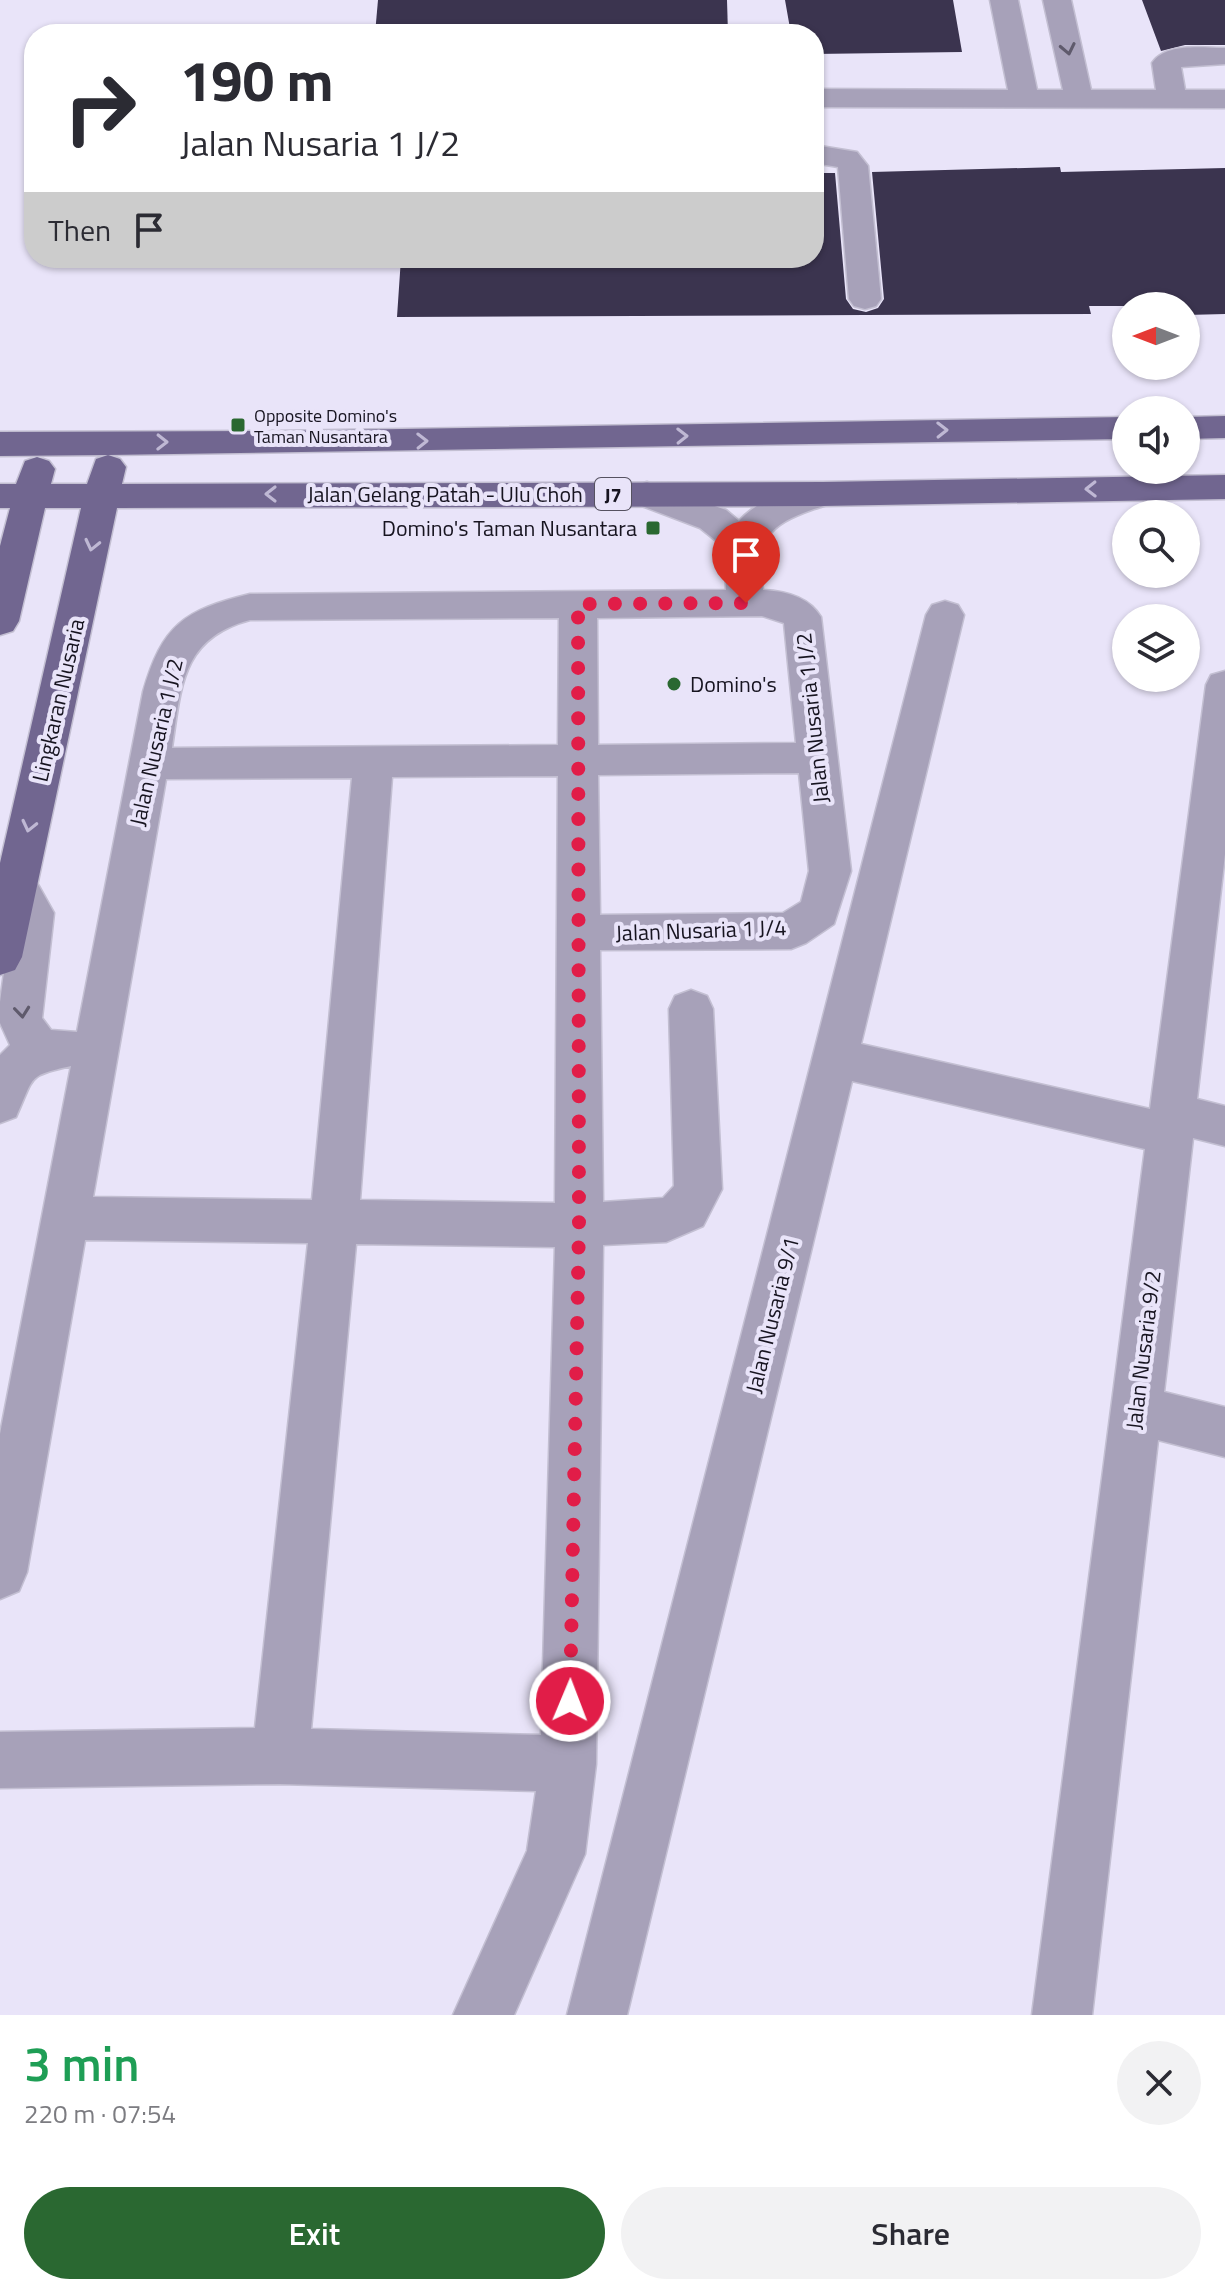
<!DOCTYPE html>
<html lang="en">
<head>
<meta charset="utf-8">
<style>
	body { margin:0; font-family:"Titillium Web",sans-serif; background:#f2f2f3; color:#2b2b33; height:100vh; display:flex; flex-direction:column; font-size:30px; white-space:nowrap }
	* { box-sizing:border-box; margin:0 }
	p { font-size:26px; color:#7c7c81 }
	.icon { flex:none; width:44px; height:44px; fill:none; stroke:currentColor; stroke-width:2; stroke-linecap:round; stroke-linejoin:round }
	.map { position:relative; height:2015px; overflow:hidden }
	.panel { display:flex; flex-direction:column; background:#fff; flex:1 }
	.panel>* { flex:none }
	.banner { position:absolute; left:24px; top:24px; width:800px; height:244px; border-radius:32px; box-shadow:0 2px 6px #0004; background:#fff; color:#2b2b33; overflow:hidden }
	.needle { width:52px; rotate:270deg }
	.fabs { position:absolute; left:1112px; top:292px; display:grid; gap:16px }
	.fabs a { display:grid; place-items:center; width:88px; height:88px; border-radius:50%; background:#fff; box-shadow:0 2px 6px #0004; font-size:40px }
	.pin { position:absolute; display:grid; place-items:center; width:68px; height:68px; color:#fff; margin:-82px -34px; border-radius:50% 50% 50% 0; rotate:-45deg; box-shadow:0 0 8px #0007 }
	.pin .icon { rotate:45deg }
	.me { position:absolute; width:88px; margin:-44px; rotate:1deg; stroke-linejoin:round; filter:drop-shadow(0 0 6px #0008) }
	.turn { display:flex; align-items:center; gap:28px; height:168px; padding:0 24px; font-size:36px }
	.turn .icon { width:104px; height:104px; stroke-width:2.5 }
	.turn b { display:block; font-size:56px; line-height:68px }
	.then { display:flex; align-items:center; height:76px; padding:0 24px; background:#0003; gap:16px; font-size:30px }
	.round { display:grid; place-items:center; flex:none; width:84px; height:84px; border-radius:42px; background:#f2f2f3 }
	.head { display:flex; align-items:center; justify-content:space-between; height:136px; padding:0 24px }
	h1 { font-size:48px; font-weight:600; line-height:60px; color:#1e9e55 }
	.cta { display:flex; gap:16px; margin-top:auto; padding:16px 24px }
	.cta a { flex:1; height:92px; border-radius:48px; background:#2a6831; color:#fff; font-size:32px; font-weight:600; line-height:92px; text-align:center }
	.cta a+a { background:#f2f2f3; color:#2b2b33 }
	.map>svg:first-child { display:block }
	.building { fill:#3b344f }
	.lines { fill:none; stroke-linecap:round; stroke-linejoin:round }
	.minor-casing { stroke:#c3bfd2; stroke-width:3 }
	.major-casing { stroke:#c3bfd2; stroke-width:3 }
	.minor { fill:#a7a1b9; fill-rule:evenodd }
	.major { fill:#716690; fill-rule:evenodd }
	.oneway { stroke:#5f5a6c }
	.oneway2 { stroke:#bfb8d4 }
	.route { stroke:#e11d48; stroke-width:14; stroke-dasharray:0 25.2 }
	.poi-dot { fill:#2a6831; stroke:#e9e4f9; stroke-width:3 }
	.labels { text-anchor:middle; dominant-baseline:central; stroke-width:8; stroke-linejoin:round; paint-order:stroke }
	.far-poi-label { font-size:18px; fill:#171420; stroke:#e9e4f9; text-anchor:start }
	.shield { fill:#e9e4f9; stroke:#565261; stroke-width:2 }
	.shield-label { font-size:20px; font-weight:bold; fill:#171420 }
	.street-label { font-size:22px; fill:#171420; stroke:#e9e4f9 }
	.poi-label { font-size:22px; fill:#171420; stroke:#e9e4f9; text-anchor:end }
</style>
</head>
<body>
<div class="map">
<svg width="1225" height="2015" viewBox="0 0 1225 2015">
	<rect width="100%" height="100%" fill="#e9e4f9"/>
	<g class="building">
		<polygon points="378,0 727,0 728,34 375,34"/>
		<polygon points="785,0 953,0 962,52 814,54 814,34 791,34"/>
		<polygon points="1142,0 1225,0 1225,45 1185,45 1161,51"/>
		<polygon points="1060,167 1061,172 1225,168 1225,314 1186,315 1186,306 1089,306 1091,314 397,317 401,258 814,258 814,173 835,173 846,299 853,309 866,312 878,308 884,299 872,172"/>
	</g>
	<g class="lines">
		<defs>
			<g id="minor">
				<path d="M 990,0 L 1018,0 L 1037,90 L 1063,90 L 1043,0 L 1071,0 L 1091,90 L 1156,90 L 1152,63 C 1166,42 1203,48 1225,48 L 1225,64 L 1181,67 L 1185,90 L 1225,90 L 1225,108 L 814,107 L 814,89 L 1008,90 Z"/>
				<polygon points="814,145 857,152 868,166 881,299 876,306 865,309 854,306 849,299 838,167 814,163"/>
				<path d="M 647,482 L 726,510 L 739,521 C 758,499 808,477 836,485 L 841,494 C 834,505 826,505 814,509 C 766,526 757,539 763,590 C 786,591 809,597 821,617 L 851,871 L 834,924 L 806,943 L 791,949 L 600,950 L 603,1202 L 663,1198 L 674,1186 L 669,1009 L 675,996 L 691,990 L 707,996 L 713,1009 L 722,1189 L 703,1226 L 666,1242 L 603,1245 L 596,1764 L 585,1854 L 514,2015 L 453,2015 L 527,1851 L 536,1791 L 280,1784 L 0,1788 L 0,1732 L 255,1728 L 308,1243 L 85,1240 L 27,1572 L 19,1591 L 0,1599 L 0,1434 L 71,1066 C 26,1076 35,1076 16,1117 L 0,1123 L 0,1055 L 10,1045 L 0,1023 L 0,1002 L 12,914 L 0,894 L 0,874 L 16,867 L 31,872 L 54,913 L 42,1018 L 51,1030 L 77,1032 L 143,692 C 162,625 184,610 250,594 L 726,590 L 725,548 L 700,528 L 634,503 L 629,494 L 634,485 ZM 762,616 L 784,623 L 796,743 L 598,745 L 597,618 ZM 559,618 L 558,745 L 172,748 C 181,688 181,638 250,620 ZM 799,773 L 809,871 L 801,902 L 783,913 L 600,915 L 598,775 ZM 558,776 L 555,1203 L 360,1200 L 392,777 ZM 352,778 L 312,1200 L 93,1197 L 166,779 ZM 356,1244 L 555,1247 L 541,1735 L 311,1729 Z"/>
				<polygon points="945,601 958,605 964,615 861,1044 1150,1109 1206,685 1211,675 1225,671 1225,854 1197,1099 1225,1106 1225,1146 1193,1138 1164,1392 1225,1407 1225,1457 1158,1440 1092,2015 1032,2015 1145,1149 852,1081 627,2015 567,2015 926,615 932,605"/>
			</g>
			<g id="major">
				<polygon points="1225,416 1225,438 1186,439 1186,417"/>
				<polygon points="1126,417 1126,439 108,455 120,459 126,467 122,484 823,482 1225,475 1225,499 823,506 117,508 22,957 15,970 0,975 0,863 81,508 45,508 19,621 13,631 0,635 0,546 10,508 0,508 0,484 16,484 25,461 37,457 49,461 55,469 51,484 87,484 96,459 108,455 0,456 0,432 279,431"/>
			</g>
		</defs>
		<use href="#minor" class="minor-casing"/>
		<use href="#major" class="major-casing"/>
		<use href="#minor" class="minor"/>
		<use href="#major" class="major"/>
	</g>
	<defs><path id="oneway-chevron" d="M-2-3.5L2.5 0L-2 3.5" fill="none" stroke-width="1.6" stroke-linecap="round" stroke-linejoin="round" transform="scale(2)"/></defs>
	<g class="oneway">
		<use href="#oneway-chevron" transform="translate(1068 49) rotate(78)"/>
		<use href="#oneway-chevron" transform="translate(22 1012) rotate(84)"/>
	</g>
	<g class="oneway2">
		<use href="#oneway-chevron" transform="translate(942 430) rotate(-1)"/>
		<use href="#oneway-chevron" transform="translate(682 436) rotate(-1)"/>
		<use href="#oneway-chevron" transform="translate(422 441) rotate(-1)"/>
		<use href="#oneway-chevron" transform="translate(162 442) rotate(1)"/>
		<use href="#oneway-chevron" transform="translate(1091 489) rotate(179)"/>
		<use href="#oneway-chevron" transform="translate(271 494) rotate(180)"/>
		<use href="#oneway-chevron" transform="translate(92 545) rotate(103)"/>
		<use href="#oneway-chevron" transform="translate(29 826) rotate(103)"/>
	</g>
	<g class="lines">
		<polyline class="route" points="570,1701 579,1225 578,604 746,603"/>
	</g>
	<g class="poi-dot">
		<rect x="230" y="417" width="16" height="16" rx="4"/>
		<rect x="645" y="520" width="16" height="16" rx="4"/>
		<circle cx="674" cy="684" r="8"/>
	</g>
	<g class="labels">
		<g class="far-poi-label">
			<text x="254" y="415">Opposite Domino's<tspan x="254" dy="21">Taman Nusantara</tspan></text>
		</g>
		<rect class="shield" x="595" y="478" width="36" height="32" rx="6"/>
		<g class="shield-label">
			<text x="613" y="494">J7</text>
		</g>
		<g class="street-label">
			<text x="445" y="494">Jalan Gelang Patah - Ulu Choh</text>
			<text transform="translate(58 700) rotate(-77)">Lingkaran Nusaria</text>
			<text transform="translate(812 718) rotate(-96)">Jalan Nusaria 1 J/2</text>
			<text transform="translate(156 742) rotate(-77)">Jalan Nusaria 1 J/2</text>
			<text transform="translate(701 930) rotate(-2)">Jalan Nusaria 1 J/4</text>
			<text transform="translate(772 1315) rotate(-76)">Jalan Nusaria 9/1</text>
			<text transform="translate(1143 1350) rotate(-83)">Jalan Nusaria 9/2</text>
		</g>
		<g class="poi-label">
			<text x="637" y="528">Domino's Taman Nusantara</text>
			<text x="690" y="684" text-anchor="start">Domino's</text>
		</g>
	</g>
</svg>
<div class="fabs">
<a><svg class="needle" viewBox="-14 -14 28 28"><path d="M0-13l5 13h-10z" fill="#e53935"/><path d="M0 13l5-13h-10z" fill="#7c7c81"/></svg></a>
<a><svg class="icon" aria-label="sound" viewBox="0 0 24 24"><path d="M4 9h4l5-4v14l-5-4H4zM17 9q2 3 0 6"/></svg></a>
<a><svg class="icon" aria-label="search" viewBox="0 0 24 24"><circle cx="10" cy="10" r="6"/><path d="M15 15l6 6"/></svg></a>
<a><svg class="icon" aria-label="layers" viewBox="0 0 24 24"><path d="M12 4l9 5-9 5-9-5zM3 14l9 5 9-5"/></svg></a>
</div>
<div class="pin" style="left:746px;top:603px;background:#d93025"><svg class="icon" aria-label="arrive" viewBox="0 0 24 24"><path d="M6 21V4h12l-3 4 3 4H6"/></svg></div>
<svg class="me" style="left:570px;top:1701px" viewBox="-20 -20 40 40"><circle r="17" fill="#e11d48" stroke="#fff" stroke-width="3"/><path d="M0-11L8 9 0 5-8 9z" fill="#fff"/></svg>
<div class="banner">
<div class="turn"><svg class="icon" aria-label="right" viewBox="0 0 24 24"><path d="M7 20v-9h11M14 6l5 5-5 5"/></svg><div><b>190 m</b>Jalan Nusaria 1 J/2</div></div>
<div class="then">Then<svg class="icon" aria-label="arrive" viewBox="0 0 24 24"><path d="M6 21V4h12l-3 4 3 4H6"/></svg></div>
</div>
</div>
<section class="panel">
<div class="head"><div><h1>3 min</h1><p>220 m · 07:54</p></div><a class="round"><svg class="icon" aria-label="close" viewBox="0 0 24 24"><path d="M6 6l12 12M18 6L6 18"/></svg></a></div>
<div class="cta"><a>Exit</a><a>Share</a></div>
</section>
</body>
</html>
